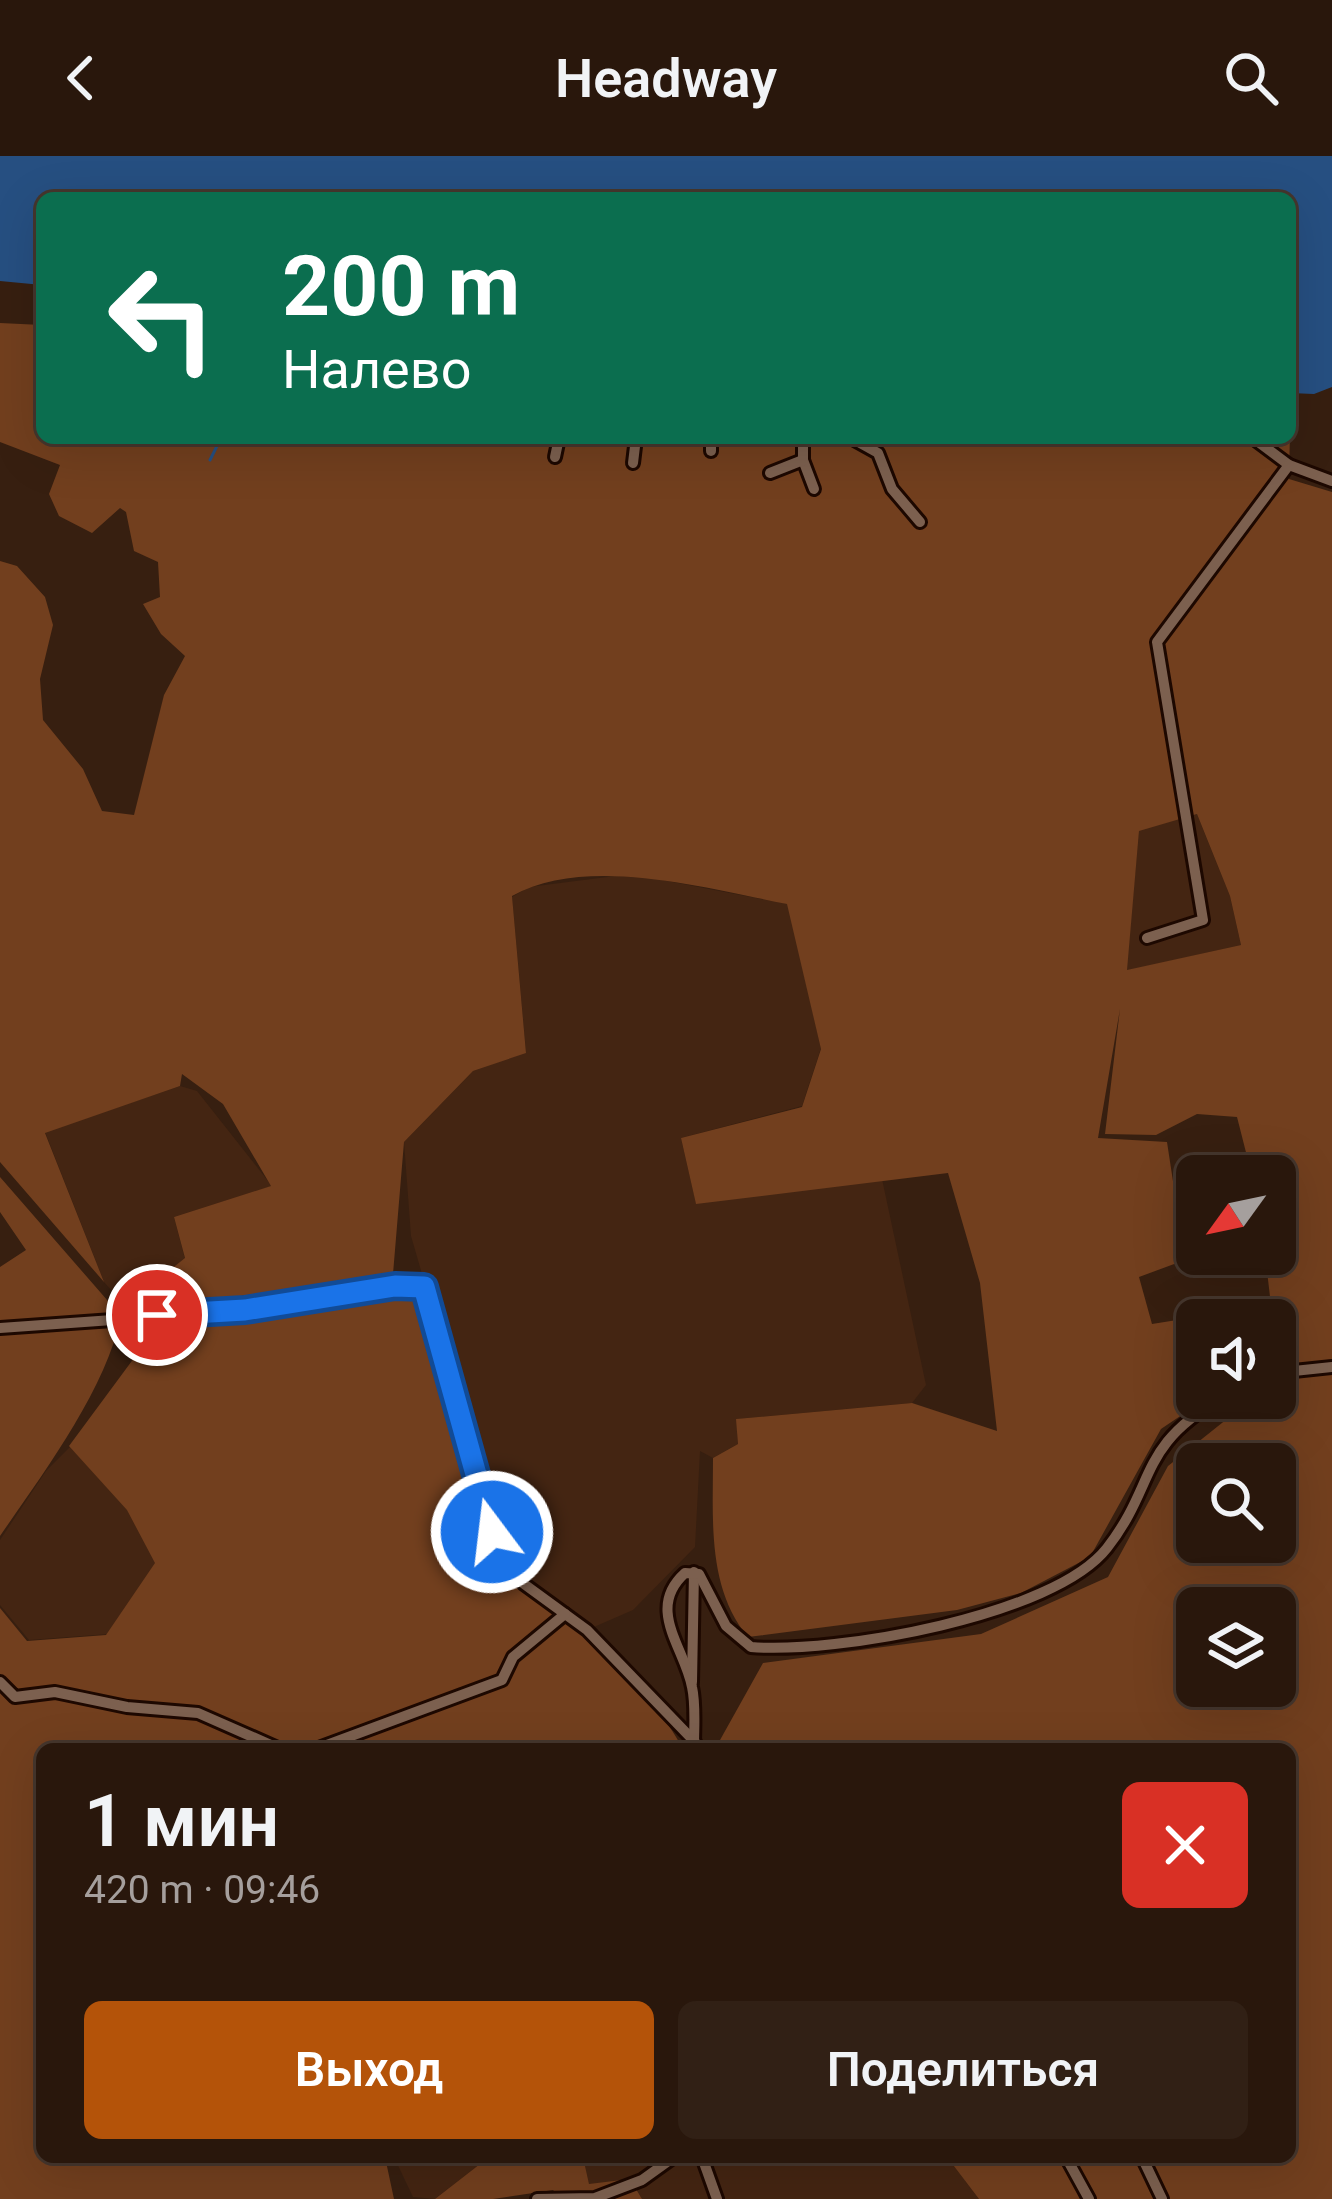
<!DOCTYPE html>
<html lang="ru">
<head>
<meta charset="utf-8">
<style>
	body { margin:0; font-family:Roboto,sans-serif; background:#312015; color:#f1f3f6; height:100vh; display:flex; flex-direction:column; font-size:45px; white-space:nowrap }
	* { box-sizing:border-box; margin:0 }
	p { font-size:39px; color:#a59f9d }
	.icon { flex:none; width:66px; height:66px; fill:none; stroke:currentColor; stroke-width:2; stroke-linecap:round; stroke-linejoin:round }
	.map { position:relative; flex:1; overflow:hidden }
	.panel { position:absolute; left:36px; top:1587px; width:1260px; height:420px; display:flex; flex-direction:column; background:#29170c; border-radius:18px; box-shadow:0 12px 48px #0002,0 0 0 3px #45362d }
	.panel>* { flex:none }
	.hud { position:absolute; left:36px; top:36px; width:1260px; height:252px; border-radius:18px; box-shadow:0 12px 48px #0002,0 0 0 3px #45362d; background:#0b6e4f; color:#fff; overflow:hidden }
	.needle { width:78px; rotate:237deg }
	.tools { position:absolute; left:1176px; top:999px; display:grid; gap:24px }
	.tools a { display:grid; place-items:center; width:120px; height:120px; border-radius:18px; background:#29170c; box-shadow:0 12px 48px #0002,0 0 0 3px #45362d; font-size:60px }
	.pin { position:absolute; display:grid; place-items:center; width:102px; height:102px; color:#fff; margin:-51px; border:6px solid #fff; border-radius:50%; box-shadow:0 3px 12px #0007 }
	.me { position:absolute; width:132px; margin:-66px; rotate:345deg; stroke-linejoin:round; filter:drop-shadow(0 0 9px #0008) }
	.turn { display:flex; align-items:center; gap:42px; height:252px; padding:0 48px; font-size:54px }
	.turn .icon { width:156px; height:156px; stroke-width:2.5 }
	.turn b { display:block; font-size:84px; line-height:102px }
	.round { display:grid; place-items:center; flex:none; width:126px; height:126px; border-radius:18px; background:#312015 }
	.headline { display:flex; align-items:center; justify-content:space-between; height:204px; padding:0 48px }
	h1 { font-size:72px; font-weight:600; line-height:90px }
	.button { display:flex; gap:24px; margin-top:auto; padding:24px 48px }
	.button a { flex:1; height:138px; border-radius:18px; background:#b45309; color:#fff; font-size:48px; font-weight:600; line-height:138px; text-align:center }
	.button a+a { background:#312015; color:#f1f3f6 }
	header { display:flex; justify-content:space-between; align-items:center; height:156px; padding:0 48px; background:#29170c; font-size:54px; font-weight:600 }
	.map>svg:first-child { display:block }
	.built { fill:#442512 }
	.green { fill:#723f1e; fill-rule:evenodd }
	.water { fill:#264f81 }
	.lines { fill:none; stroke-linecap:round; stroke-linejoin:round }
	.stream { stroke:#264f81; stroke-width:3 }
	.minor-casing { stroke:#1d0800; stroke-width:16 }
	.minor { stroke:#7c604f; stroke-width:10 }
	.route-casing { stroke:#114b97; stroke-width:30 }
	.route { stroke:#1a73e8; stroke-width:21 }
</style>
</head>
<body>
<header><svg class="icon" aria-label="back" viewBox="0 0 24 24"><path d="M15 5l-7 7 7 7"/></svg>Headway<svg class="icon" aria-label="search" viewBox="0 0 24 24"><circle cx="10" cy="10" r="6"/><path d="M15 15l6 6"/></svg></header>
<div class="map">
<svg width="1332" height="2043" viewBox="0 0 1332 2043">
	<rect width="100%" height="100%" fill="#371f10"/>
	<g class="built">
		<polygon points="1197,658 1230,740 1241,789 1126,815 1139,674"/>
		<polygon points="631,718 788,748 821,892 802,950 681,982 696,1047 882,1023 926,1229 912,1247 737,1263 738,1288 713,1302 700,1295 695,1391 633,1454 587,1474 506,1407 411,1080 404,986 473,915 526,896 512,741 529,731"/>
		<polygon points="180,930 197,935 272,1030 174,1061 185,1103 166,1118 170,1140 119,1143 104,1126 45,976"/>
		<polygon points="72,1289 130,1353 158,1406 109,1478 29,1484 0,1449 0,1384 46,1315"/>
		<polygon points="394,2001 489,2001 435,2043 413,2041"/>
		<polygon points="583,2001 695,2001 710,2043 642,2043 630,2023 589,2029"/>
		<polygon points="708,2001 947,2001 979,2043 722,2043"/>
	</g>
	<g class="green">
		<path d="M 0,167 L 42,169 L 42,282 L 1290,282 L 1290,275 L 1289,323 L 1332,336 L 1332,2043 L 1093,2043 L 1069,2001 L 1139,2001 L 1157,2041 L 1145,2001 L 1290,2001 L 1290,1593 L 715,1593 L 763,1507 L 981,1478 L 1108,1421 L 1168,1310 L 1247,1247 L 1223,1242 L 1275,1242 L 1275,1164 L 1197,1164 L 1197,1242 L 1207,1242 L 1161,1273 L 1090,1401 L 1021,1437 L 957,1454 L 748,1481 C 707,1432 713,1363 713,1302 L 738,1288 L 736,1263 L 912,1247 L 997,1275 L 980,1127 L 948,1017 L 696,1048 L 681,982 L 802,951 L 821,893 L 787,748 C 709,733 586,698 512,740 L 526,897 L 473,915 L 404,986 L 393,1118 L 172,1150 L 165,1118 L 185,1102 L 174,1061 L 271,1030 L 223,948 L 182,918 L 180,930 L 45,977 L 104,1126 L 0,1006 L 0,405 L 17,410 L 45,441 L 53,469 L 40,523 L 43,564 L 83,613 L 102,655 L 134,659 L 164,539 L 185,500 L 161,478 L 143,448 L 160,441 L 158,406 L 134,395 L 126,356 L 120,352 L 92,377 L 59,360 L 49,338 L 60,309 L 0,286 ZM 1197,658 L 1230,740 L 1241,789 L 1127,814 L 1139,675 ZM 1120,853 L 1105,978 L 1156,979 L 1197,958 L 1237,961 L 1252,1020 L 1275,1020 L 1275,1098 L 1265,1098 L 1271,1149 L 1152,1168 L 1139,1121 L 1185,1104 L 1167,986 L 1098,982 ZM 1197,1308 L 1275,1308 L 1275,1386 L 1197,1386 ZM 1197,1452 L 1275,1452 L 1275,1530 L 1197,1530 Z"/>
		<path d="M 0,1021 L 121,1160 C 106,1234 42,1319 0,1380 L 0,1111 L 26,1094 L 0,1056 Z"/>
		<path d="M 398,1141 L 416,1141 L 427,1154 C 447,1222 466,1357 502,1411 C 518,1438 550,1451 573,1469 C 614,1499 659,1548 683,1593 L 42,1593 L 42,2001 L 385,2001 L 394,2043 L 0,2043 L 0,1452 L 27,1485 L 106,1479 L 155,1407 L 127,1354 L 69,1290 L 154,1175 Z"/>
		<polygon points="489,2001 583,2001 589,2028 630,2023 642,2043 562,2043 553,2034 493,2043 435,2043"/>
		<polygon points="947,2001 1062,2001 1084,2043 979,2043"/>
	</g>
	<polygon class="water" points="0,0 1332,0 1332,231 1314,238 1290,237 1290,42 42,42 42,129 0,125"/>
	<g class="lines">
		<polyline class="stream" points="210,304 221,282"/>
		<defs>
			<g id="minor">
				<polyline points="851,282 878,297 892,333 920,366"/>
				<polyline points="1253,282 1289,309 1332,325"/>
				<polyline points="711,295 711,282"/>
				<polyline points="555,301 559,282"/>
				<polyline points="803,304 814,333"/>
				<polyline points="633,307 636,282"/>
				<polyline points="770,317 803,304 803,282"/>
				<polyline points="1147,782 1203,764 1157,486 1289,309"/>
				<polyline points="0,1172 239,1155 395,1130 425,1131 484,1349 506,1407 524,1428 587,1474 695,1586"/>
				<polyline points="1275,1217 1332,1211"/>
				<polyline points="0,1526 15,1541 55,1536 127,1551 198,1557 280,1593"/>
				<polyline points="692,1526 694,1416"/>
				<path d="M 694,1589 C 694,1570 696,1549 692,1531 C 685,1492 645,1453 685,1417 L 699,1418 L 726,1470 L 751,1491 C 835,1498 1054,1460 1107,1392 C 1157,1328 1137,1290 1222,1242"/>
				<polyline points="316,1593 502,1524 513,1501 565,1458"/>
				<polyline points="702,2001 717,2043"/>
				<polyline points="1066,2001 1089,2043"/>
				<polyline points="1142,2001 1162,2043"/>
				<polyline points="537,2043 595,2042 642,2024 674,2001"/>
			</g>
		</defs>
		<use href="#minor" class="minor-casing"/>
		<use href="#minor" class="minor"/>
	</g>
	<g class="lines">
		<defs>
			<polyline id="route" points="157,1159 245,1154 395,1130 424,1131 492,1376"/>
		</defs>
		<use href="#route" class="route-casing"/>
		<use href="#route" class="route"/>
	</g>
</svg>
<div class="tools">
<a><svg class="needle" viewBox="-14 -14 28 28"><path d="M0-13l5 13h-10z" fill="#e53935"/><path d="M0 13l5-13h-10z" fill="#a59f9d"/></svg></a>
<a><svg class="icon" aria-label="sound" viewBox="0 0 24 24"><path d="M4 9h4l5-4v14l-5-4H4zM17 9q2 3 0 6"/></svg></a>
<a><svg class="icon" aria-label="search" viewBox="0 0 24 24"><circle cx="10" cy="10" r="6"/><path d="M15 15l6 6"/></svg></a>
<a><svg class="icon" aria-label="layers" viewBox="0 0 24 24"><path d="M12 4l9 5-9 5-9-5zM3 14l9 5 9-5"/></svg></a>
</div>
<div class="pin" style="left:157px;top:1159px;background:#d93025"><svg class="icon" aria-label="arrive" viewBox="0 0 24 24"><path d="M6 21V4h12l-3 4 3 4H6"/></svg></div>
<svg class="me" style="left:492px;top:1376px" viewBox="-20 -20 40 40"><circle r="17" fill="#1a73e8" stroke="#fff" stroke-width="3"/><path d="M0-11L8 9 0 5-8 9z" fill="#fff"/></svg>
<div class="hud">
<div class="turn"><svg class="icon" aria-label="left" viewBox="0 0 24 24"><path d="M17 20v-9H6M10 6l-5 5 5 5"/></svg><div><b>200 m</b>Налево</div></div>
</div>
<section class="panel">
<div class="headline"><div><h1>1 мин</h1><p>420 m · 09:46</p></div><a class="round" style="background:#d93025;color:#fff"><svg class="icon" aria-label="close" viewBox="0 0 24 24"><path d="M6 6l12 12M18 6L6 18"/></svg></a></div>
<div class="button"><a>Выход</a><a>Поделиться</a></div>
</section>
</div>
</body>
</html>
